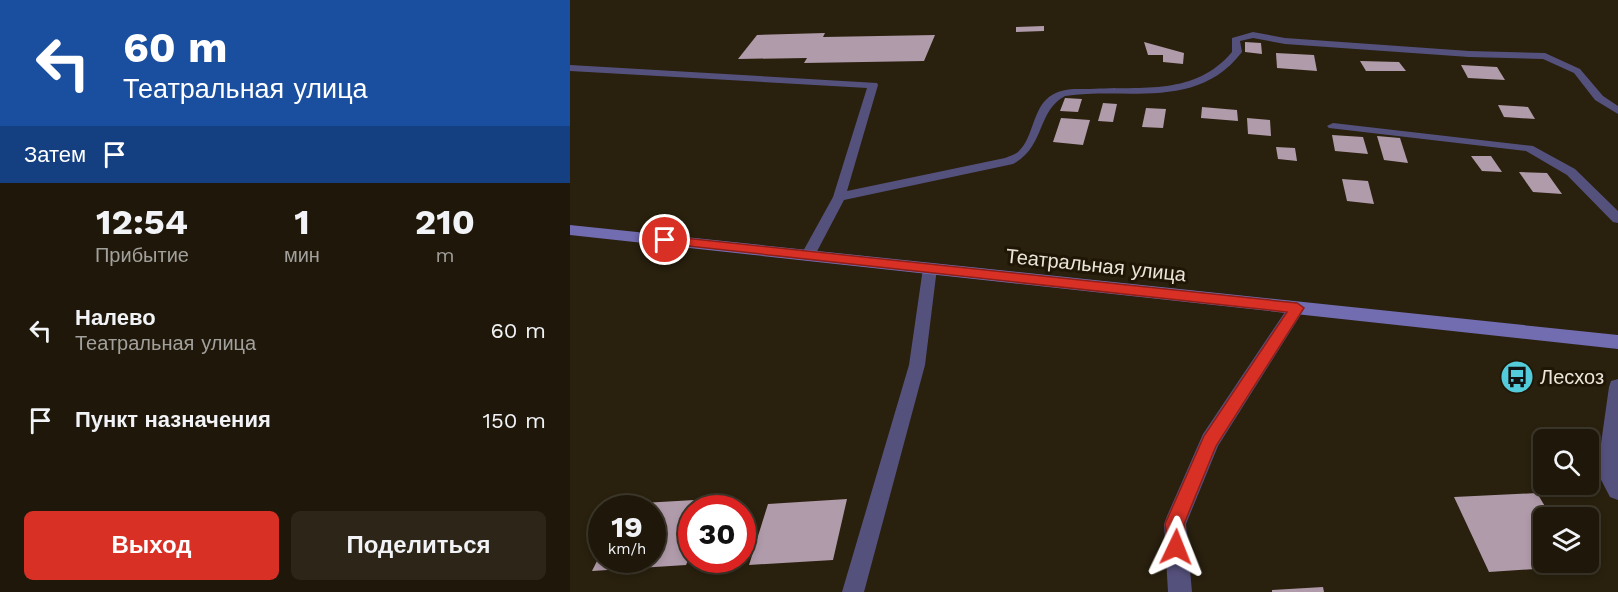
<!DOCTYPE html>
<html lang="ru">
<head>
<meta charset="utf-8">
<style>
	body { margin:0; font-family:"Work Sans",sans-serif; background:#2c2518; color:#f1f3f6; height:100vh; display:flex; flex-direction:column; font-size:22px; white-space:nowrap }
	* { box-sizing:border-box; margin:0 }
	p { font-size:20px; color:#a1a09c }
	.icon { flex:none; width:33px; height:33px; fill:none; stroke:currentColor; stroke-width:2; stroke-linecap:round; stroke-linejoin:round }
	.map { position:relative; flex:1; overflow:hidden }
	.panel { display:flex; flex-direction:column; background:#1f180a; width:570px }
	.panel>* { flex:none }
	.top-card { background:#1a4fa0; color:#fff; overflow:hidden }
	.buttons { position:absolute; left:963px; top:429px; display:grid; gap:12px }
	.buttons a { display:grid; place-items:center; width:66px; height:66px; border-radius:9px; background:#1f180a; box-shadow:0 3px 9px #0003,0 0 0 2px #3c372b; font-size:30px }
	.speed { position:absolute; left:18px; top:495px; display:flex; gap:12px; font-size:30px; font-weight:700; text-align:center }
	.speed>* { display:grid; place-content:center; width:78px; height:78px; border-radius:50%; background:#1f180a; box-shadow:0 3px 9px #0003,0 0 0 2px #3c372b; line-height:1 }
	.speed small { font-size:15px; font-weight:400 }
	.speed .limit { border:9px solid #d22; background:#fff; color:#111 }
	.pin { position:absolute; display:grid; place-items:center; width:51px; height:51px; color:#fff; margin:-26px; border:3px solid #fff; border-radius:50%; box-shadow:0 2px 6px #0007 }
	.me { position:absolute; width:66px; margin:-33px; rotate:2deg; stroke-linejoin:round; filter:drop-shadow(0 0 4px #0008) }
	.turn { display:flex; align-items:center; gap:21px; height:126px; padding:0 24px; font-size:27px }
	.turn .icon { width:78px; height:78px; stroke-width:2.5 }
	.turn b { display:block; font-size:42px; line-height:51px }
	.then { display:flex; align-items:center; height:57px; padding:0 24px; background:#0003; gap:12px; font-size:22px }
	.eta { display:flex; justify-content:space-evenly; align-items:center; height:102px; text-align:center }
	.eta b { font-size:36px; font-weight:700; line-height:42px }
	.primary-button { display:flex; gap:12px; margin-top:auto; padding:12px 24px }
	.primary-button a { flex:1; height:69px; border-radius:9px; background:#d93025; color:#fff; font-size:24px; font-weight:700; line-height:69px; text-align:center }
	.primary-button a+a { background:#2c2518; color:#f1f3f6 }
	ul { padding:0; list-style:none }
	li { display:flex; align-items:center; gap:18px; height:90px; padding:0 24px }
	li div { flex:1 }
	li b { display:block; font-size:22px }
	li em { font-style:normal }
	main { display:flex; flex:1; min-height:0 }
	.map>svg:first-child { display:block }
	.building { fill:#b09baa }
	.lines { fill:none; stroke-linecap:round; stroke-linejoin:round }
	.service { fill:#55517d; fill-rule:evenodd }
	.minor { fill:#55517d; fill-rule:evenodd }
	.secondary { fill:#726cb1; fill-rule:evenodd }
	.route { fill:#d93025; stroke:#8d1f18; stroke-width:1.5 }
	.labels { text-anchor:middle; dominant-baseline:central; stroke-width:6; stroke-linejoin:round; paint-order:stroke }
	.street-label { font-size:20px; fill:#ebe4d9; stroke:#1f1605 }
	.poi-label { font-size:20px; fill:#ebe4d9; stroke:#1f1605; text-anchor:start }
</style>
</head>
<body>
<main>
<section class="panel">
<div class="top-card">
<div class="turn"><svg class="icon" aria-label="left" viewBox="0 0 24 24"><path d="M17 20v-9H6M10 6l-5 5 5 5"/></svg><div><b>60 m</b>Театральная улица</div></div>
<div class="then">Затем<svg class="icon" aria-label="arrive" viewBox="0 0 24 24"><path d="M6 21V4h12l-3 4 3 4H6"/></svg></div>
</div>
<div class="eta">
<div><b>12:54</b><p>Прибытие</p></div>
<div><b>1</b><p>мин</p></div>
<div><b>210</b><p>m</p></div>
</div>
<ul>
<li><svg class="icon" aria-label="left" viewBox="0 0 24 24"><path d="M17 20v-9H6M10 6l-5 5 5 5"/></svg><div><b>Налево</b><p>Театральная улица</p></div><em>60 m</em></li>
<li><svg class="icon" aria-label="arrive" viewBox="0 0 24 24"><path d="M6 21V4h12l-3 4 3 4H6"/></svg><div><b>Пункт назначения</b></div><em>150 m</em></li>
</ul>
<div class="primary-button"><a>Выход</a><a>Поделиться</a></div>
</section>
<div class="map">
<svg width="1048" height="592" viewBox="0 0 1048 592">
	<rect width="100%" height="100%" fill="#29200e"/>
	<g class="building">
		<polygon points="474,26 474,31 446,32 446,27"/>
		<polygon points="255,33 253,37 365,35 354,61 234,63 237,58 168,59 187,35"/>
		<polygon points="574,42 614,53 613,64 593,62 593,55 578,55"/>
		<polygon points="675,42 691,43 692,54 675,52"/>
		<polygon points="706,53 744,55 747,71 707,68"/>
		<polygon points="790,61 829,62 836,71 796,71"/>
		<polygon points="891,65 927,67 935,80 898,78"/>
		<polygon points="495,98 512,99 508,112 490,111"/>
		<polygon points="533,103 547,104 543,122 528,121"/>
		<polygon points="928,105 958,107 965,119 934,117"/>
		<polygon points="632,107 667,110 668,121 631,118"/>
		<polygon points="576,108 596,109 593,128 572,127"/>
		<polygon points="491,118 520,120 513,145 483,142"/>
		<polygon points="677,118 700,120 701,136 678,134"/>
		<polygon points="762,135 793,137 798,154 765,151"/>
		<polygon points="807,136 830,138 838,163 814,160"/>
		<polygon points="706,147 725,148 727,161 708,159"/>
		<polygon points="901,156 921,156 932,172 912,171"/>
		<polygon points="949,172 977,173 992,194 963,192"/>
		<polygon points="772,179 798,181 804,204 777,201"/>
		<polygon points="967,493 982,518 974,518 974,562 1008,562 1009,566 919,572 884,497"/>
		<polygon points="142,499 138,508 122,508 122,552 116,565 22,571 32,551 32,560 82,560 82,508 52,508 55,504"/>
		<polygon points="277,499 263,560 179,565 198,504"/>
		<polygon points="753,587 754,592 702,592 702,590"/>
	</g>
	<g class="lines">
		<g class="service">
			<path d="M 683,32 L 715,38 L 899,51 L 975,53 L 1010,69 L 1033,96 L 1048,106 L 1048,114 L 1025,100 L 1004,73 L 973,59 L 899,57 L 715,44 L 683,38 L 670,41 L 672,52 C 627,111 557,87 495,96 C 466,112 476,146 443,164 L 274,200 L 243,259 L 238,260 L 231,255 L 263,197 L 297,88 L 0,71 L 0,65 L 307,83 L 308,85 L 277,191 L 435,158 C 439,156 444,155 448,152 C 466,136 461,102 488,92 C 498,88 510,89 520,89 C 573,86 625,96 662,52 L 662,38 Z"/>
			<polygon points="763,123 963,146 1005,169 1048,211 1048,223 1043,222 997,175 956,151 759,128 757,126"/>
			<polygon points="360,263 367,268 355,365 294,592 272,592 339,365 353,268"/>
		</g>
		<g class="minor">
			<polygon points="727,302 733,303 735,308 648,446 616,524 622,592 598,592 594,524 597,516 633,434 721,303"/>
			<polygon points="1048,379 1048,500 1040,497 1027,472 1039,387 1041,381"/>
		</g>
		<polygon class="secondary" points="0,225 1048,335 1048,349 0,235"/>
	</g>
	<polygon class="route" points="95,236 727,303 734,308 646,446 614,524 616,547 613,554 606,556 600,554 595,524 634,436 717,312 91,243 89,240"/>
	<defs>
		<symbol id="bus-disc" viewBox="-11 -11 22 22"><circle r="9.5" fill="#53cbdb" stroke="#1f1605"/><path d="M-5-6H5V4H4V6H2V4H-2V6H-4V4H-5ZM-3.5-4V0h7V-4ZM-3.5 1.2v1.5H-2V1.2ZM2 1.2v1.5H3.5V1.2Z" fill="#111"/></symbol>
	</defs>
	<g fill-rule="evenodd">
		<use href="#bus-disc" x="928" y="358" width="38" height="38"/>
	</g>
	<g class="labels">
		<g class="street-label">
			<text transform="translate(526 265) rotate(6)">Театральная улица</text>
		</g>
		<g class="poi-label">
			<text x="970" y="377">Лесхоз</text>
		</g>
	</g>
</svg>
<div class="buttons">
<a><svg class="icon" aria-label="search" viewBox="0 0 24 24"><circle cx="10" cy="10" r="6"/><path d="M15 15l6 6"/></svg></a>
<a><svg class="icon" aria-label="layers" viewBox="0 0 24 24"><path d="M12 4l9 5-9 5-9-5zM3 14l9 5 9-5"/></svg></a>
</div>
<div class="speed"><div>19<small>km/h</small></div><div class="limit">30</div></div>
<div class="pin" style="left:95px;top:240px;background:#d93025"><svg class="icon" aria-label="arrive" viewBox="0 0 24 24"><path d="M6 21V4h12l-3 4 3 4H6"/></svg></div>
<svg class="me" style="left:606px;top:547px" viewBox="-20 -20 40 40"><path d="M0-17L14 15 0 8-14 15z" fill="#d93025" stroke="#fff" stroke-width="4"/></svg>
</div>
</main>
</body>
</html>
